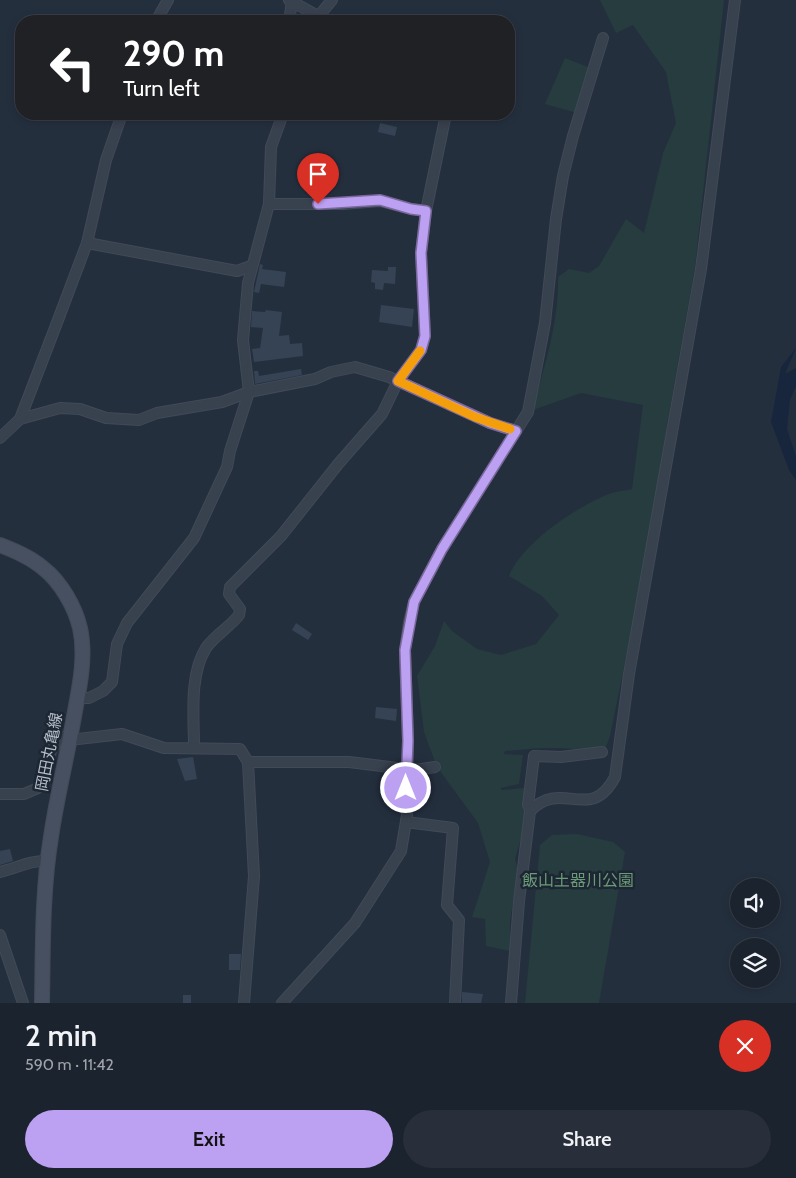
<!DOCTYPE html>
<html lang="en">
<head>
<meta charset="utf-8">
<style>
	body { margin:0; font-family:Cabin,"Noto Sans JP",sans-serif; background:#282f3a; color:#f1f3f6; height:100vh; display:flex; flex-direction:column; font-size:19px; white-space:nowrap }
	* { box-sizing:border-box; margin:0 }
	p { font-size:16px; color:#a0a4aa }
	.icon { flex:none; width:28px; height:28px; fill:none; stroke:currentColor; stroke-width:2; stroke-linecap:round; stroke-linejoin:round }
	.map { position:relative; height:1003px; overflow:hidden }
	.sheet { display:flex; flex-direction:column; background:#1b232e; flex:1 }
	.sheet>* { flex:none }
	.guide { position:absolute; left:15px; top:15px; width:500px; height:105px; border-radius:20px; box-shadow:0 2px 8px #0003,0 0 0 1px #39404a; background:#202124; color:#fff; overflow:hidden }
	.buttons { position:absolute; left:730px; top:878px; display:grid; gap:10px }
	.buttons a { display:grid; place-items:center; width:50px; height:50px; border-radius:50%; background:#1b232e; box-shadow:0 2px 8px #0003,0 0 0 1px #39404a; font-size:25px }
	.pin { position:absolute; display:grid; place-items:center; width:42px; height:42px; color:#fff; margin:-51px -21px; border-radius:50% 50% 50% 0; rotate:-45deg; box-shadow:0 0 5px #0007 }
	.pin .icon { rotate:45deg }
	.me { position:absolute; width:55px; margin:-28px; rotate:0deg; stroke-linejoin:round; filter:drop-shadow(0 0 4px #0008) }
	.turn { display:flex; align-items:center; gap:18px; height:105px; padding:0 25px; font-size:22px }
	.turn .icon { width:65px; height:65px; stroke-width:2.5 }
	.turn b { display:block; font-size:35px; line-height:42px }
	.round { display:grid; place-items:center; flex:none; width:52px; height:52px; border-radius:26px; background:#282f3a }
	.summary { display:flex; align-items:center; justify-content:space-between; height:85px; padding:0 25px }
	h1 { font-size:30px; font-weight:600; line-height:38px }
	.button { display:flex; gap:10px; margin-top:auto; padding:10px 25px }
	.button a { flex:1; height:58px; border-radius:30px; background:#bca0f2; color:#111; font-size:20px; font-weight:600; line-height:58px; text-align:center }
	.button a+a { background:#282f3a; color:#f1f3f6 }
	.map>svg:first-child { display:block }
	.green { fill:#263c3f }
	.water { fill:#17263c }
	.building { fill:#364354 }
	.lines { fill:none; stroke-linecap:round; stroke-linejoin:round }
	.street-casing { stroke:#414a57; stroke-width:12 }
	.secondary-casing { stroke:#414a57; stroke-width:16 }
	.street { stroke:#38414e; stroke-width:10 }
	.secondary { stroke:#465061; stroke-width:14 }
	.route-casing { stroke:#7a689d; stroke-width:12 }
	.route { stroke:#bca0f2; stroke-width:9 }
	.slow { stroke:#f59e0b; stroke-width:9 }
	.labels { text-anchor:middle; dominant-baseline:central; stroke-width:5; stroke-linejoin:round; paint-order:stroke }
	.street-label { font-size:16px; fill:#b4bcc9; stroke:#1d2633 }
	.park-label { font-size:16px; fill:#6b9a76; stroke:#1d2633 }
</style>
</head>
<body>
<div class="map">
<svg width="796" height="1003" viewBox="0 0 796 1003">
	<rect width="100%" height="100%" fill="#242f3e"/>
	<g class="green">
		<path d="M 600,0 L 724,0 L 695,267 L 667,425 L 666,456 L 640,608 L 629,643 L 610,736 L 603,755 C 565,745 543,748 505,751 L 504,754 L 523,755 L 519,784 L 501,788 L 501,790 L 524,788 L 526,809 L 525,825 L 515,859 L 518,870 L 510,921 L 510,951 L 486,946 L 485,919 L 472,917 L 490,862 L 478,823 L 437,767 L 424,732 L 417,676 L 435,646 L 444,621 L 452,631 L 477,649 L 501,655 L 536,644 L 559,615 L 542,596 L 509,576 C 522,543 576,507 609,494 C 616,491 624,491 632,489 L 643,405 L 581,393 L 533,410 C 544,366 559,323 558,277 L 569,269 L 589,273 L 599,266 L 626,219 L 644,233 L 663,153 L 676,123 L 666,72 L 633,25 L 616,33 Z"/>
		<polygon points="565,58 593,69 577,113 545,104"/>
		<polygon points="577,834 613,842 625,852 599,1003 525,1003 540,845 552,835"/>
	</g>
	<polygon class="water" points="796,348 785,374 796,368 796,386 790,400 787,429 796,456 796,480 789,470 771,422 781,367"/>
	<g class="building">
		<polygon points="380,123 397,127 395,136 378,132"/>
		<polygon points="260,264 263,265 262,269 286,272 284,287 261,284 259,293 254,292"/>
		<polygon points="388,267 396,267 395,284 384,283 383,290 375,289 375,283 371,282 372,270 388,271"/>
		<polygon points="381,305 414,309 412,327 379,322"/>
		<polygon points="266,310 282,312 279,336 289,335 290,344 302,343 303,356 254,362 252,349 260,348 263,328 251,327 252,311 265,312"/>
		<polygon points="301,369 302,375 255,384 254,371 258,371 259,376"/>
		<polygon points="296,623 312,634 308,640 292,630"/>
		<polygon points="376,707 397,709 396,721 375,718"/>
		<polygon points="193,757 197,779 185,781 177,759"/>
		<polygon points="10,849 13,861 0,865 0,851"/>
		<polygon points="229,954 241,954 240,970 229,970"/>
		<polygon points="462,992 483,994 481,1003 462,1003"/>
		<rect x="183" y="995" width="8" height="8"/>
	</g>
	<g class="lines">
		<defs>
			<g id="street">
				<polyline points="289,0 327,21"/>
				<polyline points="318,17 332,0"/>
				<polyline points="156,21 168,0"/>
				<polyline points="289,21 292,2"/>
				<polyline points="476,114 479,115"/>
				<polyline points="269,204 343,204 380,201 411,209 426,211 446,114"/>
				<polyline points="87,243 237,271 251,266"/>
				<polyline points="20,419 60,408 80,409 106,418 139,420 157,413 222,402 249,392 315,379 331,372 355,367 389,377 490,423 516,431"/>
				<polyline points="0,438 20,419 58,320 87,243 106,160 122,114"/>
				<polyline points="78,698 89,698 103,691 112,682 117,644 127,623 194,538 227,467 230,451 249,392 243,340 248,283 269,204 271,147 283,114"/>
				<path d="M 194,747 C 194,717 189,675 206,648 C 215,635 230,627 239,615 L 240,609 L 229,594 L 230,587 L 281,536 L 339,463 L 382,414 L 398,381 L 421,350 L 425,335 L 421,253 L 426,211"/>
				<polyline points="248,762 349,762 414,770 435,767"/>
				<polyline points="0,794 24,794 38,788 51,751 60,737 78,739 122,734 164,748 240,749 248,762 254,876 244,1003"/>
				<polyline points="531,810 528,805 534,756 561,757 602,752"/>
				<polyline points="406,822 453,828 447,905 459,920 455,1003"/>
				<path d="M 0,872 C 17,868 30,860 48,861"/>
				<polyline points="0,935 23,1003"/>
				<polyline points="282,1003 355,923 401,851 407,815 408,741 405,650 409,622 414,602 442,549 528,412 545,323 556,219 563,176 573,136 603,38"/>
				<path d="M 511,1003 L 519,901 L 530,811 C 563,778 590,824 615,777 L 629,674 L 701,269 L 735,0"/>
			</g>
			<path id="secondary" d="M 0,545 C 15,551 30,557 43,568 C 61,582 75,607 80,628 C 86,655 80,685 75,711 C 68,753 57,795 51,837 C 42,892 43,947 42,1003"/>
		</defs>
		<use href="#street" class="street-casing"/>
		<use href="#secondary" class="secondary-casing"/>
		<use href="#street" class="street"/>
		<use href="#secondary" class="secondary"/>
	</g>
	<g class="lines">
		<defs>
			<polyline id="route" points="318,204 380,200 411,209 426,211 421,253 425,336 421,350 398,381 490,423 516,431 442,549 414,602 405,650 408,741 406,788"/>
		</defs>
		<use href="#route" class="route-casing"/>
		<use href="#route" class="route"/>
		<polyline class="slow" points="420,351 398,381 475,417 510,429"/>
	</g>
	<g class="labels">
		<g class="street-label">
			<text transform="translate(49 752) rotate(-79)">岡田丸亀線</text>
		</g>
		<g class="park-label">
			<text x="578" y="880">飯山土器川公園</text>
		</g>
	</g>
</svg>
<div class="buttons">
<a><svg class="icon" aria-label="sound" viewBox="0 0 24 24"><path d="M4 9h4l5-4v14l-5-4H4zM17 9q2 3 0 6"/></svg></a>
<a><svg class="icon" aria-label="layers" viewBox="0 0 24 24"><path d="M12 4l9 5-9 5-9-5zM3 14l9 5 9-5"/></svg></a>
</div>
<div class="pin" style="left:318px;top:204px;background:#d93025"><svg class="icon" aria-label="arrive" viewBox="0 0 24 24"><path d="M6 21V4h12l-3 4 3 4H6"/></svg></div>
<svg class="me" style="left:406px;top:788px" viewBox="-20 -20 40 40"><circle r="17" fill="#bca0f2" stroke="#fff" stroke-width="3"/><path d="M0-11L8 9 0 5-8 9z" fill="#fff"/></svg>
<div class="guide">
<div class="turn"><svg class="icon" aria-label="left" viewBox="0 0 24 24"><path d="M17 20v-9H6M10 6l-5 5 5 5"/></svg><div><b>290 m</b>Turn left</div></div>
</div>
</div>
<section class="sheet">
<div class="summary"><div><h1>2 min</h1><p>590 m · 11:42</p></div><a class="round" style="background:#d93025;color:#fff"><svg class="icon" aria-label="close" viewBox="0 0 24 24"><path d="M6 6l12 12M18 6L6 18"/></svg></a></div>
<div class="button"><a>Exit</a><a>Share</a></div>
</section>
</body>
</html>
